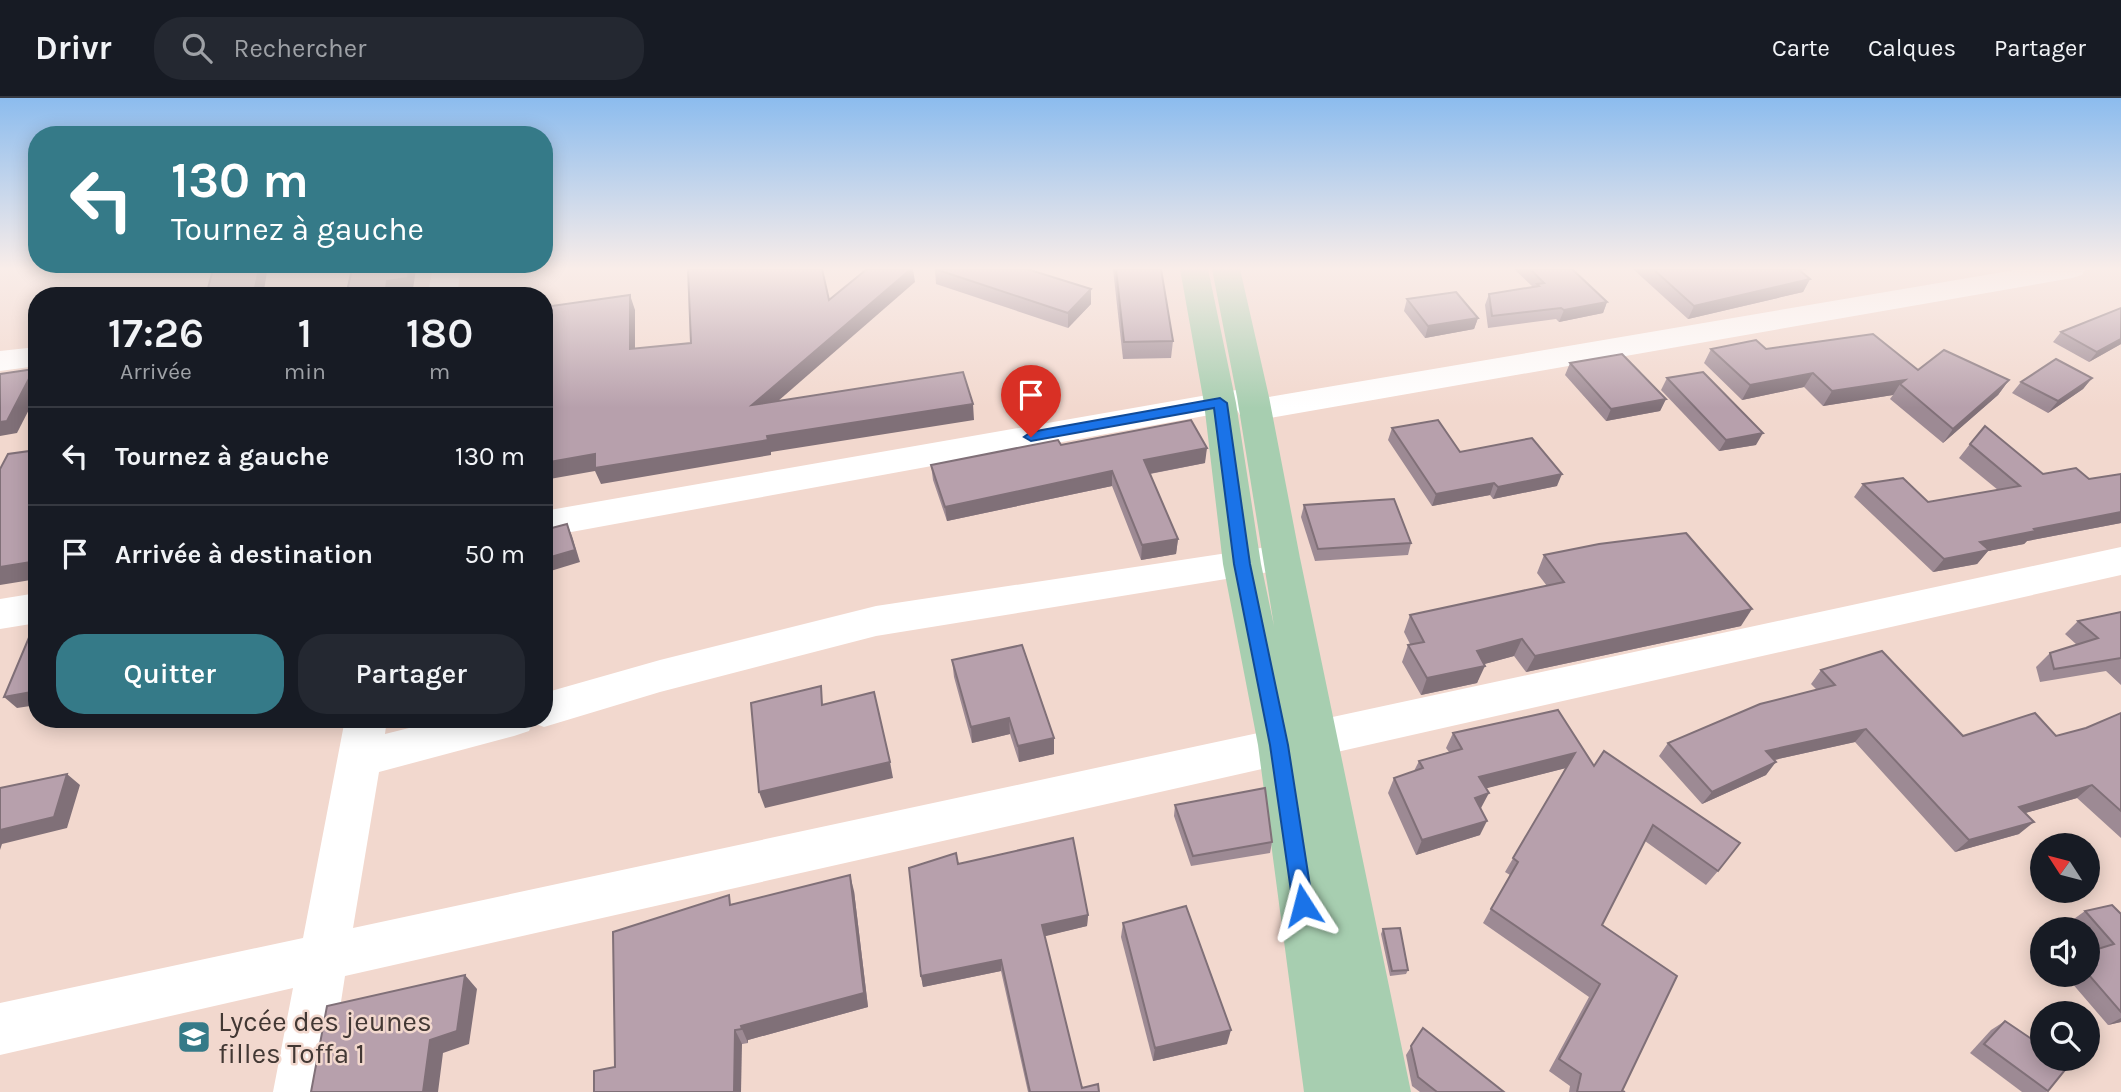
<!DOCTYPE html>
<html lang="fr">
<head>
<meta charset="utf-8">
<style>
	body { margin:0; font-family:Karla,sans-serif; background:#242831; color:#f1f3f6; height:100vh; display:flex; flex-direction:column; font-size:26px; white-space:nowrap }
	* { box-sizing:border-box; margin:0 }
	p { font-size:23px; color:#9ea1a6 }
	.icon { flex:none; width:38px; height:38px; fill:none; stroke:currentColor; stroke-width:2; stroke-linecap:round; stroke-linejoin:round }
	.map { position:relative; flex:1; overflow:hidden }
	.side { position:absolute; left:28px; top:189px; width:525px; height:441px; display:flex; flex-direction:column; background:#171b24; border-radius:28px; box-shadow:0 4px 18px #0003 }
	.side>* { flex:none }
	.guide { position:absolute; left:28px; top:28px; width:525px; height:147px; border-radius:28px; box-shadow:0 4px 18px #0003; background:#357a88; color:#fff; overflow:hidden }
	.needle { width:46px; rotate:306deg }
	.buttons { position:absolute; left:2030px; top:735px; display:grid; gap:14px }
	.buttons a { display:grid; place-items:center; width:70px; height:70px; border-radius:50%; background:#171b24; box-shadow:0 4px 18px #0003; font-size:35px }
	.pin { position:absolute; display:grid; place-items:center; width:60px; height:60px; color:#fff; margin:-72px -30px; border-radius:50% 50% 50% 0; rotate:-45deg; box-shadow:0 0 7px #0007 }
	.pin .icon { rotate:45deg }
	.me { position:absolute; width:77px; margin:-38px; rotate:351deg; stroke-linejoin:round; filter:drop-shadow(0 0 5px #0008) }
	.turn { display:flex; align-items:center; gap:24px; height:147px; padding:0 28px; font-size:32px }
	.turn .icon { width:91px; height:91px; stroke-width:2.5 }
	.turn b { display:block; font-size:49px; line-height:60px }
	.eta { display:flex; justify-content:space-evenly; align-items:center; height:119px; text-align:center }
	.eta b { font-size:42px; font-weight:600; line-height:49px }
	.primary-button { display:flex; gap:14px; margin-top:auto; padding:14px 28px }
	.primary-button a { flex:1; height:80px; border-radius:28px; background:#357a88; color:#fff; font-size:28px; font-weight:600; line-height:80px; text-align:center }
	.primary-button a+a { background:#242831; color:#f1f3f6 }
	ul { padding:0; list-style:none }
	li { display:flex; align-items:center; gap:21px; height:98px; padding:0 28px; border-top:2px solid #363941 }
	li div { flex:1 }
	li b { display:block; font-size:26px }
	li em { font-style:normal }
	header { display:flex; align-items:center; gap:42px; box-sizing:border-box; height:98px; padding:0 35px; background:#171b24; border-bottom:2px solid #363941 }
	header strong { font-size:33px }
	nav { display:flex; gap:38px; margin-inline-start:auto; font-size:24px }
	.search { width:490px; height:63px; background:#242831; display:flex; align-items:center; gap:18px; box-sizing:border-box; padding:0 24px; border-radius:28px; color:#9ea1a6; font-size:26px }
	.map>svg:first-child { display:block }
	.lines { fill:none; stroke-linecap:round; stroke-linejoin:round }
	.minor { fill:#fff; fill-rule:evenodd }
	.major { fill:#a7ceb0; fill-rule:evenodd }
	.wall { fill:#9d8a94 }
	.shaded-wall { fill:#807078 }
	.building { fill:#b7a0ac; stroke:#807078; stroke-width:2 }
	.route { fill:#1a73e8; stroke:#114b97; stroke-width:2 }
	.labels { text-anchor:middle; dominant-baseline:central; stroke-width:5; stroke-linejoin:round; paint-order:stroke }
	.near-poi-label { font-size:28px; fill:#423834; stroke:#f2d8ce; text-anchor:start }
</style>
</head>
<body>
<header>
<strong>Drivr</strong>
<div class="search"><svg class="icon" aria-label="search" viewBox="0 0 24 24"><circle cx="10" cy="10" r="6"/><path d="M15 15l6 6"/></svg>Rechercher</div>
<nav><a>Carte</a><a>Calques</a><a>Partager</a></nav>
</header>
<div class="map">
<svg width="2121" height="994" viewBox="0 0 2121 994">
	<rect width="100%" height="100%" fill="#f2d8ce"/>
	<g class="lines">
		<g class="minor">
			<polygon points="433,171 461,171 457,198 427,198"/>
			<polygon points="2021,171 2086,171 2082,177 2072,180 1253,323 1241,319 1237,312 544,439 544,413 1253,289 1265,292 1269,299"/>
			<polygon points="37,249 37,268 0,273 0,253"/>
			<polygon points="1281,447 1294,450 1300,460 1294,470 876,538 660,594 544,629 533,625 529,633 514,638 379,674 353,830 2121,449 2121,477 345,878 327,994 273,994 293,890 0,957 0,905 303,840 345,621 387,621 385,636 445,621 544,621 544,595 660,562 876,508"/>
			<polygon points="37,495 37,525 0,531 0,501"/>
		</g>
		<polygon class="major" points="1180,171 1208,171 1236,305 1261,466 1274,528 1237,299 1212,171 1240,171 1269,299 1300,460 1411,994 1304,994 1258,647 1223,466 1204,305"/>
	</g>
	<g class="wall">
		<polygon points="935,171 1091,191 1091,206 1068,230 936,186"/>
		<polygon points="1113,171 1161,171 1173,243 1171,260 1123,261"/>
		<polygon points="1514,171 1572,171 1607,204 1603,215 1559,224 1556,221 1488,230 1485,207 1489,196 1533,189"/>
		<polygon points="1633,171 1809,171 1800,173 1810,181 1803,194 1688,221"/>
		<polygon points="1407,201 1478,220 1474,231 1425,240 1404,213"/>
		<polygon points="2061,234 2121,246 2089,264 2053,244"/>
		<polygon points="1711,251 1766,251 1918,272 2009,282 1998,297 1943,345 1890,301 1893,297 1823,308 1804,289 1742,302 1704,265"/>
		<polygon points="1570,265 1666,301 1660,313 1606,323 1565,277"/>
		<polygon points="1667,280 1756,347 1719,353 1661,292"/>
		<polygon points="2092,280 2083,291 2048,315 2012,295 2021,284"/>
		<polygon points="1392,330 1460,354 1557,388 1493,401 1490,397 1432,408 1388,342"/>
		<polygon points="1970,346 2043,376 2089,381 2121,376 2121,425 2027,443 2024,446 1988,453 1977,466 1933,474 1854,399 1863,386 1928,404 1998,392 1959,360"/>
		<polygon points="1061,347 1205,365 1150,376 1178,441 1176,456 1141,462 1112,388 947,423 933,382 931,367"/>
		<polygon points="1304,407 1411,445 1408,457 1315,463 1301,419"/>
		<polygon points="1544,457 1741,528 1526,574 1514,558 1484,566 1477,585 1421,597 1402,564 1408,547 1410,546 1404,534 1410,517 1547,488 1537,475"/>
		<polygon points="2121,514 2121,587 2106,573 2040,584 2036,569 2050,555 2077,547 2065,536 2078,523"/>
		<polygon points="952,562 1054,640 1054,656 1019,664 1010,636 972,645 954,579"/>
		<polygon points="1821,572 1963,638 2056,638 2086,630 2121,615 2121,740 2077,700 2025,715 2019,736 1955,754 1855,644 1774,662 1766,677 1702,706 1659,658 1668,645 1817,592 1811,586"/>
		<polygon points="1453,635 1594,668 1718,773 1706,787 1645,743 1602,827 1622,993 1625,994 1569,994 1570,988 1549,973 1589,899 1483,825 1510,777 1505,774 1566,670 1486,690 1480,710 1480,737 1416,757 1388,695 1394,680 1414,673 1419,663 1449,654 1446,650"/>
		<polygon points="1175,707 1272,744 1270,755 1191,768 1174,718"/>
		<polygon points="958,766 1088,817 1087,828 1044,838 1082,990 1099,994 1028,994 1001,873 923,889 921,878"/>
		<polygon points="854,793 868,909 748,942 748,945 615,969 733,806"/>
		<polygon points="2085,813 2121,816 2121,924 2108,927 2065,877 2088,877 2095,852 2088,843 2088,831 2078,831 2071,823"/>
		<polygon points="1123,825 1227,946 1153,963 1121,839"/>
		<polygon points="1383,831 1408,872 1406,876 1390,878 1381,836"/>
		<polygon points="2005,923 2048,993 2046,994 2022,994 1970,955 1991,932"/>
		<polygon points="1423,930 1504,994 1420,994 1412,988 1406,957"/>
	</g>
	<g class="shaded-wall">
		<polygon points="259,171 266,171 267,174 263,198 208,198"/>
		<polygon points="409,171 416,171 413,191 393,194 392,198 385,198 387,183"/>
		<polygon points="911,171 913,171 915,184 755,323 752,307"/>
		<polygon points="1810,181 1803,194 1688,221 1694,208"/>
		<polygon points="1091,191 1091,206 1068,230 1068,215"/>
		<polygon points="630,197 635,212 635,267 630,251"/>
		<polygon points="1607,204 1603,215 1559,224 1564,212"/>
		<polygon points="1478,220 1474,231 1425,240 1428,228"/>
		<polygon points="2121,241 2121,246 2089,264 2097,254"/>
		<polygon points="34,271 37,275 37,296 17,335 0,338 0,324"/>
		<polygon points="1813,275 1804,289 1742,302 1750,287"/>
		<polygon points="2092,280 2083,291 2048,315 2058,303"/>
		<polygon points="1905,282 1900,286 1893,297 1823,308 1832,293"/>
		<polygon points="2009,282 1998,297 1943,345 1953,331"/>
		<polygon points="1666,301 1660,313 1606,323 1611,311"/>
		<polygon points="973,306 974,322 771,354 771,357 601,386 595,373 544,382 544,365 595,356 767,338"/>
		<polygon points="1763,335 1756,347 1719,353 1726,342"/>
		<polygon points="1207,350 1205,365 1143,377 1144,362"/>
		<polygon points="1112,373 1112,388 947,423 945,409"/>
		<polygon points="1562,376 1557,388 1493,401 1498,389"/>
		<polygon points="1494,385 1490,397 1432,408 1436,396"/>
		<polygon points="2121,414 2121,425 2027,443 2024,446 1988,453 1977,466 1933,474 1944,461 1980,444 2034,431"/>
		<polygon points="567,426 572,438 580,464 544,475 544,461"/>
		<polygon points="1178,441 1176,456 1141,462 1142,447"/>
		<polygon points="37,463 37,481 0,487 0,469"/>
		<polygon points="1752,511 1741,528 1526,574 1535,558"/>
		<polygon points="1522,541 1514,558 1470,570 1477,553"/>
		<polygon points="1485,568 1477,585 1421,597 1427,580"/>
		<polygon points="37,593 37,607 17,610 4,599"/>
		<polygon points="1009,620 1010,636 972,645 971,629"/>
		<polygon points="1866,631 1855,644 1756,666 1766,653"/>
		<polygon points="1054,640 1054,656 1019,664 1018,648"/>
		<polygon points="1575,655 1566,670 1472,694 1479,679"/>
		<polygon points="890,664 893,680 765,710 759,694"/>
		<polygon points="1776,664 1766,677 1702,706 1712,694"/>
		<polygon points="67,676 80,687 67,730 2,746 0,752 0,732"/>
		<polygon points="2092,687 2077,700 2005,721 2019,709"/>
		<polygon points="1489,695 1481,710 1468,714 1475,700"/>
		<polygon points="1487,723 1480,737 1416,757 1422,742"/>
		<polygon points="2034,724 2019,736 1955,754 1969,742"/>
		<polygon points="850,777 854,793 868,909 748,942 748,945 742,931 741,928"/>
		<polygon points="1088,817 1087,828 1042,839 1042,827"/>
		<polygon points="1001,862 1001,873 923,889 921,878"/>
		<polygon points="465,877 477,891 469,946 443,955 438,994 423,994 430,942"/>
		<polygon points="2121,920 2121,924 2108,927"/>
		<polygon points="735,932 742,946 741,994 734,994"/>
		<polygon points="1231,932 1227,946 1153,963 1155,950"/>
	</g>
	<g class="building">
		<polygon points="213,171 259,171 255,190 206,198"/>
		<polygon points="352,171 409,171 408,180 387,183 385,198 346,198"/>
		<polygon points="688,171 822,171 829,202 867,171 911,171 752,307 963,274 973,306 767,338 768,342 595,370 595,356 544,365 544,209 630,197 630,251 691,245"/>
		<polygon points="935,171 1027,171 1091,191 1068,215"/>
		<polygon points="1116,171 1161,171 1173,243 1124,244"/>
		<polygon points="1530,171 1572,171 1607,204 1564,212 1561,210 1492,218 1489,196 1539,188 1537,186 1544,185"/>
		<polygon points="1653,171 1798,171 1810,181 1694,208"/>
		<polygon points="1456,194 1478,220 1428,228 1407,201"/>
		<polygon points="2121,210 2121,241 2097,254 2061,234"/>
		<polygon points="1873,236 1918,272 1944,252 2009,282 1953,331 1900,286 1905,282 1832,293 1813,275 1750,287 1711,251 1756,242 1766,251"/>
		<polygon points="1622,256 1666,301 1611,311 1570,265"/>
		<polygon points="2056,261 2092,280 2058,303 2021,284"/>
		<polygon points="34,271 7,323 0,324 0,276"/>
		<polygon points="1703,274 1763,335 1726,342 1667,280"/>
		<polygon points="1191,322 1207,350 1144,362 1178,441 1142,447 1112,373 945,409 931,367 1058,342 1061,347"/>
		<polygon points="1438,322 1460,354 1532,340 1562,376 1498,389 1494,385 1436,396 1392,330"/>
		<polygon points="1985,328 2043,376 2076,370 2089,381 2121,376 2121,414 2034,431 2036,433 1980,444 1989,452 1944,461 1863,386 1903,380 1928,404 2020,388 1970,346"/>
		<polygon points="37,352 37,463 0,469 0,371 8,356"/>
		<polygon points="1394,401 1411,445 1318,451 1304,407"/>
		<polygon points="567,426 575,452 544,461 544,432"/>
		<polygon points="1686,435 1752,511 1535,558 1522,541 1477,553 1485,568 1427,580 1408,547 1424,544 1410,517 1564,484 1544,457 1599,446"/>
		<polygon points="2121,514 2121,560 2054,571 2050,555 2098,540 2078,523"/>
		<polygon points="37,535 37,593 4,599 30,537"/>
		<polygon points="1022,547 1054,640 1018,648 1009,620 971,629 952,562"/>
		<polygon points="1882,553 1963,638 2035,615 2056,638 2086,630 2121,615 2121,713 2092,687 2019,709 2034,724 1969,742 1866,631 1766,653 1776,664 1712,694 1668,645 1760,606 1835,587 1821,572"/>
		<polygon points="821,588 822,607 874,594 890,664 759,694 751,605"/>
		<polygon points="1558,612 1594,668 1604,653 1740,745 1718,773 1653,727 1602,827 1677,878 1622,993 1625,994 1577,994 1581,976 1559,961 1600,886 1491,811 1518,764 1513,760 1575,655 1479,679 1489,695 1475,700 1487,723 1422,742 1394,680 1423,670 1419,663 1462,651 1453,635"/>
		<polygon points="67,676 54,719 0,732 0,690"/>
		<polygon points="1265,690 1272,744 1193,758 1175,707"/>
		<polygon points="1073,740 1088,817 1042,827 1082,990 1098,986 1099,994 1030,994 1001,862 921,878 909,770 956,755 958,766"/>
		<polygon points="850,777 864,895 741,928 742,931 735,932 734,994 594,994 594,973 615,969 613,834 729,797 730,807"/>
		<polygon points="2112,807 2121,816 2121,914 2088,876 2088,854 2114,846 2085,813"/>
		<polygon points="1186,808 1231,932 1155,950 1123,825"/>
		<polygon points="1400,830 1408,872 1392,873 1383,831"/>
		<polygon points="465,877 457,933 430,942 423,994 311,994 327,908"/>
		<polygon points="2005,923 2042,948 2042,961 2060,961 2069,967 2048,993 1984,946"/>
		<polygon points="1423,930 1504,994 1437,994 1418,979 1411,948"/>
	</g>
	<linearGradient id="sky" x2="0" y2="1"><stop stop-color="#8cbcee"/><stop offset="0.55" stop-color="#f9ede9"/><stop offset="1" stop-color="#f9ede9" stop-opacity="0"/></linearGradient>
	<rect width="2121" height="310" fill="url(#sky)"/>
	<polygon class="route" points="1220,300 1227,305 1250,466 1288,647 1313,807 1310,814 1303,816 1296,814 1293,807 1270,647 1234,466 1214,310 1031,343 1024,339 1031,334"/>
	<defs>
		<symbol id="school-square" viewBox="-11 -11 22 22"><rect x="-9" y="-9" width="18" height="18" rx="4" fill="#357a88" stroke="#f2d8ce"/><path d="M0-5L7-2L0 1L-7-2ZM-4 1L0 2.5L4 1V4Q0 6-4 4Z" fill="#fff"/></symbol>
	</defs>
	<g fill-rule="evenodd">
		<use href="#school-square" x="175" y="920" width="38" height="38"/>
	</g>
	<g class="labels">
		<g class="near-poi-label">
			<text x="218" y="923">Lycée des jeunes<tspan x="218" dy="32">filles Toffa 1</tspan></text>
		</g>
	</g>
</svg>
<div class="buttons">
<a><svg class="needle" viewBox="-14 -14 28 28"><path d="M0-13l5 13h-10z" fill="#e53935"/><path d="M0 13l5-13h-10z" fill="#9ea1a6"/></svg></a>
<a><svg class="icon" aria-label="sound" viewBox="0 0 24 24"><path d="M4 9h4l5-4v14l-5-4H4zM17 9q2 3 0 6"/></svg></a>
<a><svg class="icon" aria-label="search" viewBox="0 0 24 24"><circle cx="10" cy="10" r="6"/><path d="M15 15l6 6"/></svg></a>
</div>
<div class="pin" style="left:1031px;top:339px;background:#d93025"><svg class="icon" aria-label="arrive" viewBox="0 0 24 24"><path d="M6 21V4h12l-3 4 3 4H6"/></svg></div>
<svg class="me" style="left:1303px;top:807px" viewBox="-20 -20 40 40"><path d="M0-17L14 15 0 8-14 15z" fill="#1a73e8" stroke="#fff" stroke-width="4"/></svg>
<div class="guide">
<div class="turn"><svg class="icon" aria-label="left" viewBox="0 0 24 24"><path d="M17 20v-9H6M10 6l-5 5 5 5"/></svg><div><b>130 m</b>Tournez à gauche</div></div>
</div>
<section class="side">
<div class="eta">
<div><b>17:26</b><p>Arrivée</p></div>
<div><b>1</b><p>min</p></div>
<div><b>180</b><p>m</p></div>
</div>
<ul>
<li><svg class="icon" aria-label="left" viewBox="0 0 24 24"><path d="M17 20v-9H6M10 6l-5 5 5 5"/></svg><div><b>Tournez à gauche</b></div><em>130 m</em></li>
<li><svg class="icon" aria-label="arrive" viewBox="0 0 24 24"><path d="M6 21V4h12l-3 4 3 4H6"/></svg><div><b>Arrivée à destination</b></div><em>50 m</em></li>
</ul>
<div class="primary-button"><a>Quitter</a><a>Partager</a></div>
</section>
</div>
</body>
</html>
